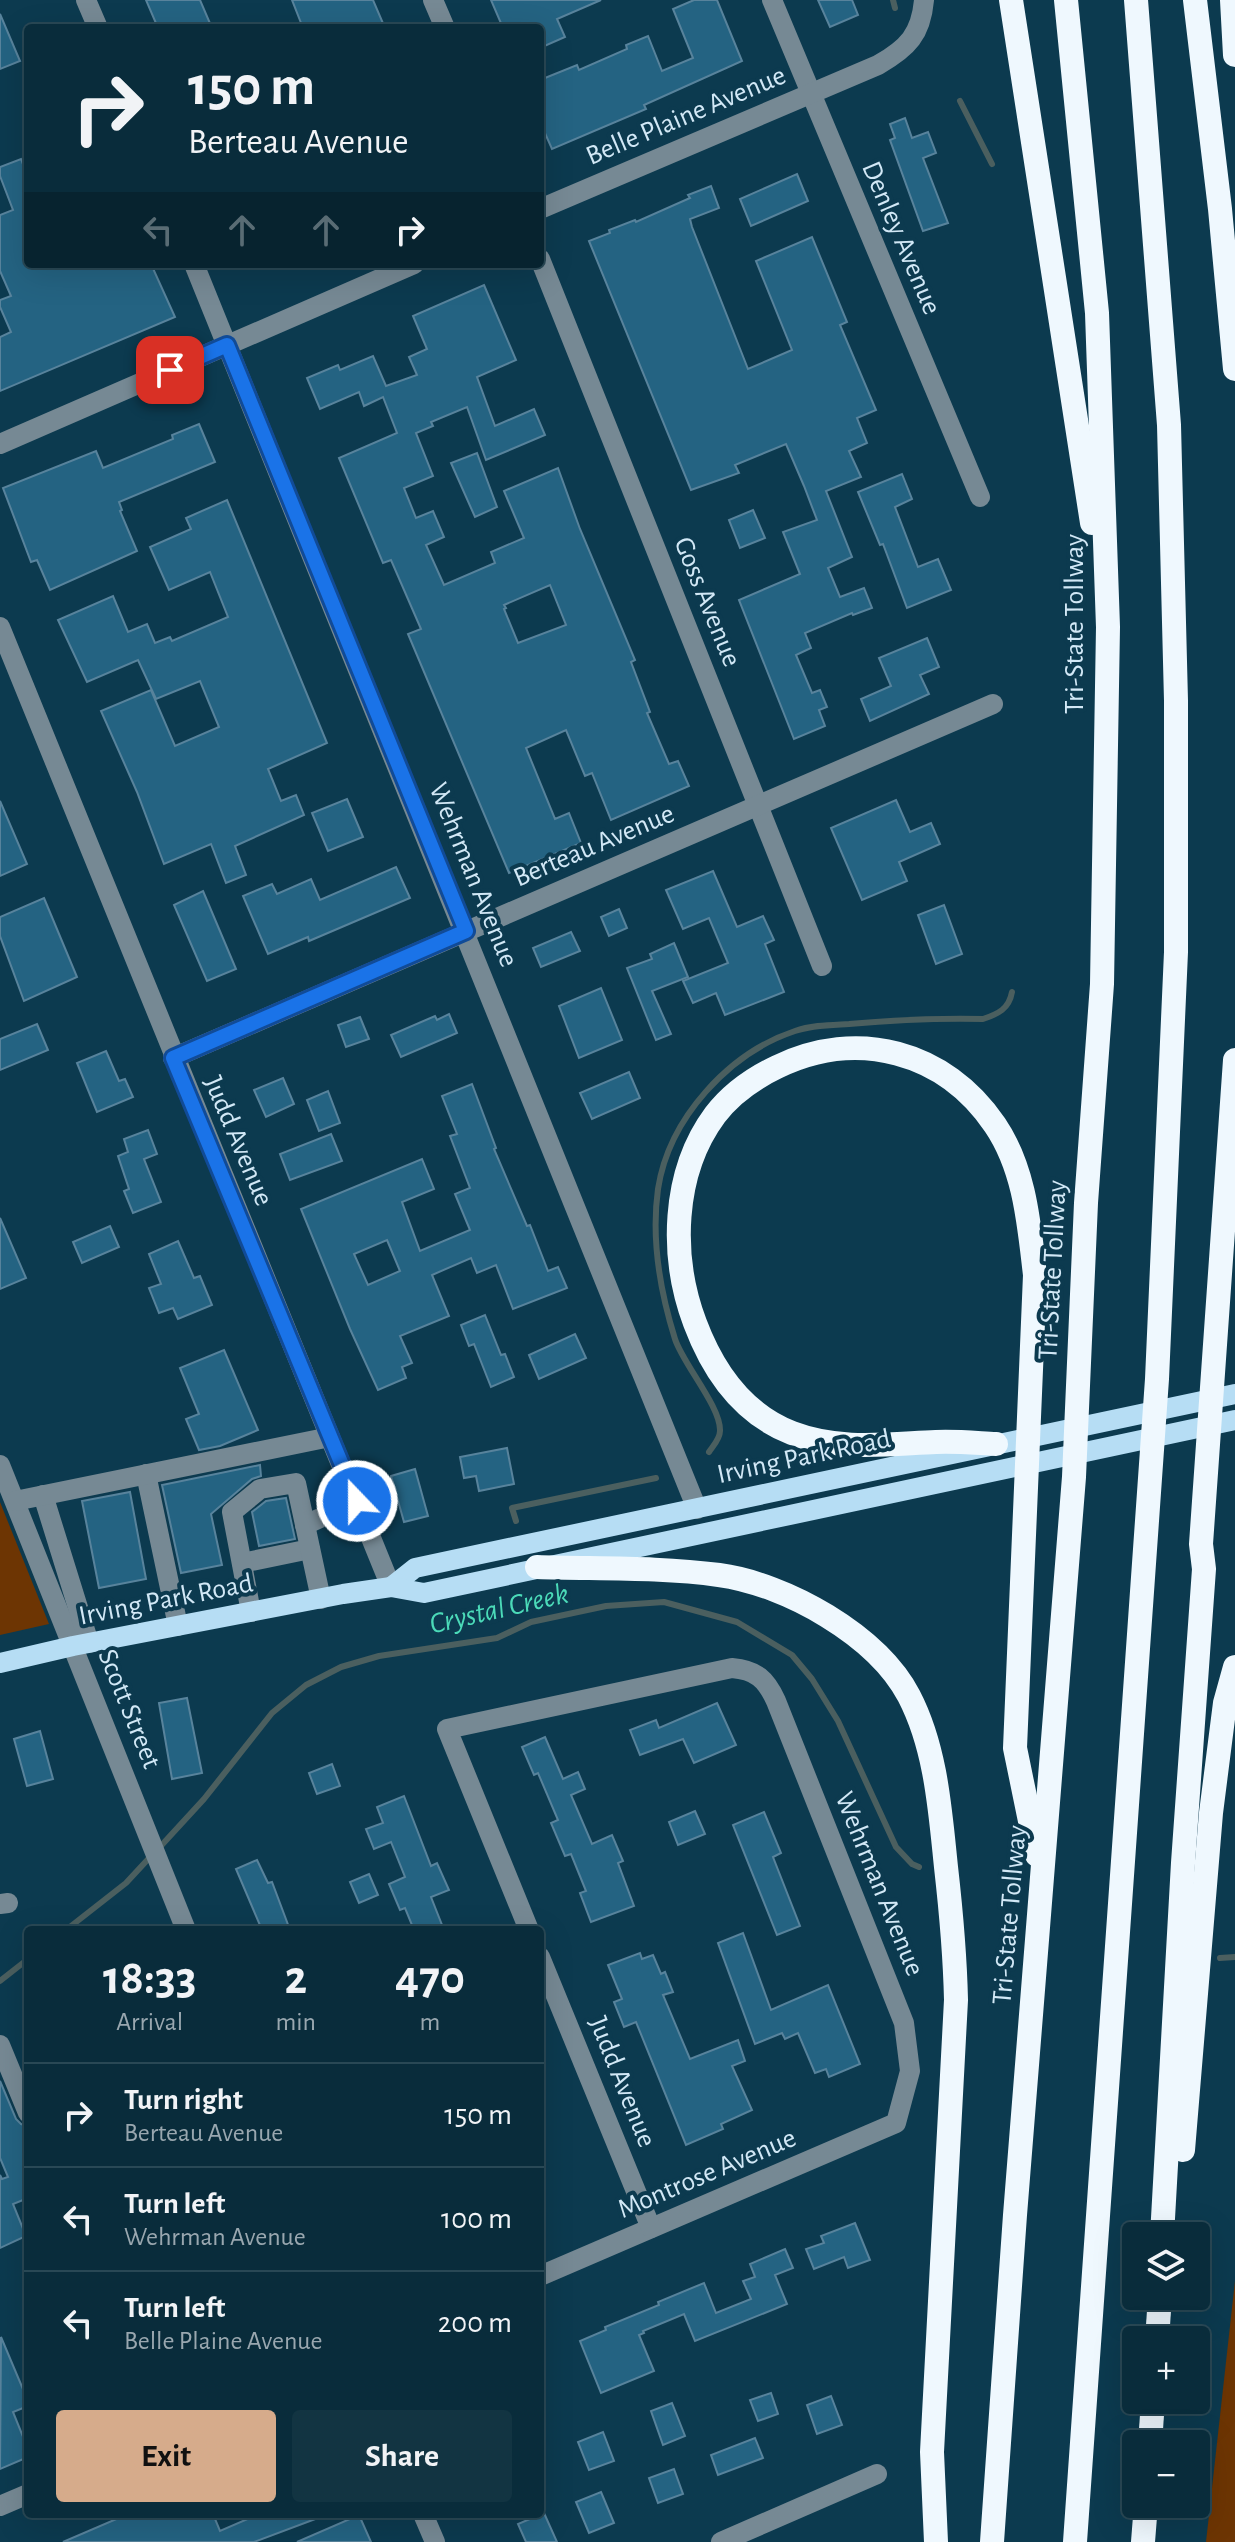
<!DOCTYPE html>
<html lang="en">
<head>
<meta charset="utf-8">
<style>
	body { margin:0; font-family:"Alegreya Sans",sans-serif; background:#123442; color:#f1f3f6; height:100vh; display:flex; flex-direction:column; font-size:30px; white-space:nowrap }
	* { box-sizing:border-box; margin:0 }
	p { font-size:26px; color:#99a7af }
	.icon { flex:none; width:44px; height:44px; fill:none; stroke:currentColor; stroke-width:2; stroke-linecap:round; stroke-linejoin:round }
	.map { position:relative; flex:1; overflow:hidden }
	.details { position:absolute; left:24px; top:1926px; width:520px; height:592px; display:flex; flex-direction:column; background:#092c3b; border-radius:8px; box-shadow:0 8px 32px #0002,0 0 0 2px #294855 }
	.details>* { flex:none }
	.guide { position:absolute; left:24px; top:24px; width:520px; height:244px; border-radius:8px; box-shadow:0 8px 32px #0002,0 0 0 2px #294855; background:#092c3b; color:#f1f3f6; overflow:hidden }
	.buttons { position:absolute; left:1122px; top:2222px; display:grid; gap:16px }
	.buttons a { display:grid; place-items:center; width:88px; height:88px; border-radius:8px; background:#092c3b; box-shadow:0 8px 32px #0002,0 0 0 2px #294855; font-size:40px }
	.pin { position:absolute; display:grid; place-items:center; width:68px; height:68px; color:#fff; margin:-34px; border-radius:16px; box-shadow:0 4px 12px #0006 }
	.me { position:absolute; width:88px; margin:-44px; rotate:338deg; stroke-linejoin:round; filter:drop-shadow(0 0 6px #0008) }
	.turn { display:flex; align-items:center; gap:28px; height:168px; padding:0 32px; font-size:36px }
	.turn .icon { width:104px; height:104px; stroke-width:2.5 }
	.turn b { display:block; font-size:56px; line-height:68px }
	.lanes { display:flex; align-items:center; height:76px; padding:0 32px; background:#0003; justify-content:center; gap:40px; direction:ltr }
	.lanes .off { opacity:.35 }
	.eta { display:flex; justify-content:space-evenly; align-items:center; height:136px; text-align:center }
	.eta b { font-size:48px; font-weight:700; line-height:56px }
	.cta { display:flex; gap:16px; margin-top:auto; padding:16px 32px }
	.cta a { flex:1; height:92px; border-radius:8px; background:#d6ab8b; color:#111; font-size:32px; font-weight:700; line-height:92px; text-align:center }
	.cta a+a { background:#123442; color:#f1f3f6 }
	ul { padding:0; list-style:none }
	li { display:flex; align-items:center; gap:24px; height:104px; padding:0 32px; border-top:2px solid #294855 }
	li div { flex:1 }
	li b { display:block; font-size:30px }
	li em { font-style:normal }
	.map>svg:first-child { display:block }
	.green { fill:#6d3503 }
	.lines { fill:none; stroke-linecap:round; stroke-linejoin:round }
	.stream { stroke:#4b5f5f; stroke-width:6 }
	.building { fill:#246382; stroke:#58839c; stroke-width:2; fill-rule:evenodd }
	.minor { stroke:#768994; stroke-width:20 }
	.major { stroke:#b6ddf4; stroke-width:20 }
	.highway { stroke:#eff8fe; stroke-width:24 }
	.route-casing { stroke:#114b97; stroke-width:20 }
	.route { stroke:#1a73e8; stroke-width:14 }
	.labels { text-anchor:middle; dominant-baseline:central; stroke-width:8; stroke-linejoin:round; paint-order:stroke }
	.street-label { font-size:28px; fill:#d2e8f6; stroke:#0c3a4f }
	.water-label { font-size:30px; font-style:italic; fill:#4bdab8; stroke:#0c3a4f }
</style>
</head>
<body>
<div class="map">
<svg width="1235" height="2542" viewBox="0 0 1235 2542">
	<rect width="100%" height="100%" fill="#0c3a4f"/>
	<g class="green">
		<polygon points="0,1502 49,1624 0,1635"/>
		<polygon points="1235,2281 1235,2542 1206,2542"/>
	</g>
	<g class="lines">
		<g class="stream">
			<polyline points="893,0 895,8"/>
			<polyline points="960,101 992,164"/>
			<path d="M 709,1452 C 713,1446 720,1439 720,1431 C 721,1407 683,1364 675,1339 C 660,1291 651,1239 658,1189 C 669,1118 729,1053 795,1031 C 812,1025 832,1025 849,1024 C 894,1020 939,1018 983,1019 C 998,1014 1009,1009 1012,992"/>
			<polyline points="516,1521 512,1508 656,1478"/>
			<polyline points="159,1848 204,1799 272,1713 306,1685 341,1667 379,1656 497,1638 531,1622 606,1606 664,1602 737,1622 792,1655 812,1679 838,1721 896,1847 912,1864 919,1867"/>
			<polyline points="66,1930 126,1883 151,1856"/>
			<polyline points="1220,1958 1235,1957"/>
			<polyline points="0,1981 28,1959"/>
		</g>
	</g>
	<g class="building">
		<polygon points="146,0 200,0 212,28 158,28"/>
		<polygon points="292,0 373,0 385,28 303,28"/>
		<polygon points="491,0 601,0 557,19 565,37 540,48 540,28 503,28"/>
		<polygon points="694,0 717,0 742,61 644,105 646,109 552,149 540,122 540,80 577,65 579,70 627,49 626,45 648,36 662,71 693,58 673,9"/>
		<polygon points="818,0 852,0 858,15 830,27"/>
		<polygon points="0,14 20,61 0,69"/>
		<polygon points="905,118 912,138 928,132 936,153 923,158 948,223 923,231 890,140 895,138 890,124"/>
		<polygon points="21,159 28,178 28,264 151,264 175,317 0,391 0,337 11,332 0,307 0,300 11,296 0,271 0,215 13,210 0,176 0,167"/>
		<polygon points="797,174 808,201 751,226 740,199"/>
		<polygon points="711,186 719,208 690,219 692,227 748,369 792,350 756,261 812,237 847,322 840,325 876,410 857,418 867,443 849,451 861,477 826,491 852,557 828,568 840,597 864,588 872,608 853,615 852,613 805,633 811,648 796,655 812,693 820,690 827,707 819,710 825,726 794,739 739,600 800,574 783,532 817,520 804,486 786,444 735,465 739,473 691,490 589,241 610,233 609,230 635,220 636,222 690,198 688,195"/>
		<path d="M 484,285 L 516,360 L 477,377 L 495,426 L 534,409 L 545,435 L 486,460 L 467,407 L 431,422 L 433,426 L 416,433 L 433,476 L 404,488 L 416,518 L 433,511 L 444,537 L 426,545 L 444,585 L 495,563 L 491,552 L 524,538 L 504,491 L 558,468 L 580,529 L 635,660 L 631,662 L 650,712 L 647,713 L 669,764 L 678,761 L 689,786 L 611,820 L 592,773 L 585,776 L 566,730 L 526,748 L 555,819 L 569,813 L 581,843 L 509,873 L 408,634 L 421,629 L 391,560 L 383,563 L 339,458 L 397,433 L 383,397 L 364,406 L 359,392 L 320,409 L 307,378 L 338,365 L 340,370 L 373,356 L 386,386 L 417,375 L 409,357 L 427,349 L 413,316 ZM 550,585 L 566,625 L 518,643 L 504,609 L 506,608 L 504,605 Z"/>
		<polygon points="199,424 215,462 119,502 122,510 120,511 137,551 50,590 37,560 31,562 3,488 96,451 103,468 173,439 172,435"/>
		<polygon points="477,453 497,507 475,517 451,463"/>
		<polygon points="902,474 912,499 895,507 918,567 938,559 951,590 907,608 883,544 880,545 858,492"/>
		<polygon points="227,500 327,743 268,769 281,801 296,795 304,815 235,846 246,875 226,883 211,844 164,864 137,792 101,711 151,690 175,746 219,727 200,681 156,699 138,660 87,682 58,620 113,596 128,632 147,624 155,643 170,637 172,641 228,617 210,572 169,590 150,547 191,529 186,518"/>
		<polygon points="753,510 765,538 740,548 729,520"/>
		<polygon points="927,638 939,667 920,675 929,694 870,721 861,699 891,686 879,658"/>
		<polygon points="347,799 363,837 328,851 312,813"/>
		<polygon points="896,800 910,832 931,823 940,844 899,862 907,881 862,900 831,828"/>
		<polygon points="0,801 27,864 0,876"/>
		<polygon points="396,867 410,898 309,941 308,937 268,954 243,896 272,884 277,894 311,879 320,900"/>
		<polygon points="713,871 737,927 763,916 774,940 765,944 784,992 725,1015 716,993 693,1003 683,981 728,963 709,918 683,929 666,890"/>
		<polygon points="203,891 236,969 207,981 174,905"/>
		<polygon points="44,898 77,977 24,1001 0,936 0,917"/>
		<polygon points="944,905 962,954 936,964 918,915"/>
		<polygon points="619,909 627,928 609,936 601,917"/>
		<polygon points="571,932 580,951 541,967 533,948"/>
		<polygon points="674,943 688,977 652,991 671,1034 656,1040 627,968 652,959 650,954"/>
		<polygon points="601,988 622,1040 579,1058 559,1006"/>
		<polygon points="449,1014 457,1033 401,1057 391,1035 435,1016 437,1020"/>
		<polygon points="360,1017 369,1039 346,1047 338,1025"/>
		<polygon points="37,1024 48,1050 0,1070 0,1039"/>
		<polygon points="106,1051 119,1081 125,1079 133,1097 97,1112 77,1063"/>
		<polygon points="629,1072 640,1098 592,1119 580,1093"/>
		<polygon points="283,1078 294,1104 266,1117 254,1090"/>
		<path d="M 472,1084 L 496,1148 L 494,1149 L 527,1226 L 530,1225 L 548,1271 L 558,1267 L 567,1288 L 513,1309 L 496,1265 L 477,1273 L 471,1258 L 432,1275 L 449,1316 L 400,1336 L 412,1363 L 402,1367 L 406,1378 L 378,1390 L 350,1329 L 301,1209 L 422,1159 L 434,1189 L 402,1202 L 420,1251 L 470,1230 L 455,1194 L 470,1188 L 450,1136 L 457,1134 L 442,1096 ZM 387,1240 L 400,1271 L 368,1285 L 354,1254 Z"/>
		<polygon points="328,1091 340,1123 319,1131 307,1100"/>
		<polygon points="148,1130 157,1154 144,1159 161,1202 133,1213 124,1191 129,1189 118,1156 128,1152 124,1139"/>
		<polygon points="331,1134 342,1161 290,1180 280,1154"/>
		<polygon points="0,1218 26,1278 0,1289"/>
		<polygon points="110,1226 119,1247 82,1263 73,1242"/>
		<polygon points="178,1241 194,1278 200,1276 212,1305 178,1319 173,1308 159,1313 149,1288 161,1284 149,1254"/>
		<polygon points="485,1315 501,1355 505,1354 514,1377 491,1387 474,1344 469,1346 461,1325"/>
		<polygon points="575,1334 586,1358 539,1379 529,1355"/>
		<polygon points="224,1350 258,1430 220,1446 199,1450 186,1419 199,1414 180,1368"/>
		<polygon points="507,1448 514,1484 479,1491 476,1476 464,1478 460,1457"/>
		<polygon points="260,1465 261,1476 252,1479 211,1514 222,1565 181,1573 162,1485"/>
		<polygon points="415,1469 428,1516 404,1522 391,1476"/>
		<polygon points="130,1492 146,1579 99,1588 82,1501"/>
		<polygon points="286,1498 295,1539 259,1546 252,1512 266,1501"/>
		<polygon points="187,1698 202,1773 172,1779 159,1703"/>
		<polygon points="717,1703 736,1745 694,1763 683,1739 640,1755 630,1730 656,1720 659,1728"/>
		<polygon points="40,1731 53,1779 27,1786 14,1739"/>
		<polygon points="545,1737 563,1779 578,1772 585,1789 571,1795 592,1844 612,1835 623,1861 618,1863 634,1906 591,1922 580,1893 586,1891 571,1854 565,1856 551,1823 558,1820 538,1773 534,1775 522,1747"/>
		<polygon points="332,1764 340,1786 317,1794 309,1773"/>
		<polygon points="404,1796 431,1866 437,1863 449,1890 431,1897 444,1930 414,1930 405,1908 400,1910 389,1884 405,1877 391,1842 374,1849 366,1829 383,1823 377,1807"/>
		<polygon points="695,1811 705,1834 678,1845 669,1822"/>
		<polygon points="764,1812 781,1853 773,1857 800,1926 777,1935 733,1825"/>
		<polygon points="257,1860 268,1883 272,1882 290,1930 262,1930 236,1869"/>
		<polygon points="369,1874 378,1895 359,1903 350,1882"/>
		<polygon points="743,1933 771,2010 828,1985 860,2064 829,2077 826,2069 815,2073 798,2033 785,2039 782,2033 755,2044 718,1943"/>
		<polygon points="640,1953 642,1959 653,1955 661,1974 665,1972 673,1992 663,1995 690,2059 738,2040 745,2061 732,2066 752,2110 721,2124 723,2129 686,2145 636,2022 624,2027 614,2002 622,1999 608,1965"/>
		<polygon points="0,2081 16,2119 21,2124 28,2126 28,2198 13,2204 26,2236 0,2248 0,2175 2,2179 8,2177 0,2158"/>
		<polygon points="855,2223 870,2260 848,2268 844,2257 814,2269 806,2249 824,2243 821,2236"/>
		<polygon points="785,2249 793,2268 775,2275 787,2304 695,2341 684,2314 643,2331 644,2333 639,2335 654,2371 601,2393 580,2341 606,2330 605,2327 659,2305 658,2302 704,2283 716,2313 751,2299 743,2281 755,2277 750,2264"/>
		<polygon points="1,2337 28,2401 28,2406 13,2412 28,2449 28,2457 0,2469"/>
		<polygon points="771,2393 778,2414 758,2421 750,2400"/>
		<polygon points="831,2396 842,2425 817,2434 807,2405"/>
		<polygon points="672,2403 685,2436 663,2445 651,2411"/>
		<polygon points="603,2432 614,2461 589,2470 578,2442"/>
		<polygon points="755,2438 763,2458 718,2475 711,2455"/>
		<polygon points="674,2469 683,2494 658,2503 649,2478"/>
		<polygon points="601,2492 614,2523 589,2533 576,2502"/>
		<polygon points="544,2513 557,2542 526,2542 518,2524"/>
		<polygon points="128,2514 213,2514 220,2531 259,2514 326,2515 254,2542 63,2542"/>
		<polygon points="359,2515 371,2542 297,2542"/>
	</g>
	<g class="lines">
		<g class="minor">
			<polyline points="86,0 98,28"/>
			<polyline points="433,0 445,28"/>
			<polyline points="772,0 980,497"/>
			<path d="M 540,209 L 878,65 C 908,48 921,34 924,0"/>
			<polyline points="540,259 822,966"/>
			<polyline points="194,264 697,1509"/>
			<polyline points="0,444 414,264"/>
			<polyline points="0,627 391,1587"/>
			<polyline points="173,1058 993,704"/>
			<polyline points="0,1465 186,1930"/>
			<polyline points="146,1474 178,1626"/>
			<polyline points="43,1495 89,1643"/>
			<polyline points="15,1501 330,1437"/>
			<polyline points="305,1525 357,1501"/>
			<polyline points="242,1563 310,1549"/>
			<polyline points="251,1612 232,1512 260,1489 296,1483 321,1599"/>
			<polyline points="0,1904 8,1903"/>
			<path d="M 529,1930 L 447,1729 L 732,1668 C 756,1670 766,1679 776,1701 L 904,2023 L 910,2071 L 896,2123 L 540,2276"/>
			<polyline points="540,1957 651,2228"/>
			<polyline points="0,2045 28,2113"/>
			<polyline points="0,2506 28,2494"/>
			<polyline points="423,2514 435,2542"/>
			<polyline points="721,2542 877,2474"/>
		</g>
		<g class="major">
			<polyline points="391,1587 415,1568 1235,1394"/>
			<polyline points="0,1663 73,1646 343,1594 391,1587 424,1593 1235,1420"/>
		</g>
		<g class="highway">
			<polyline points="1011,0 1092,523"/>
			<polyline points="1195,0 1220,209 1235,369"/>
			<polyline points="1232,0 1235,55"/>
			<path d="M 996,1444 C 976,1443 955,1441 936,1442 C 887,1444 839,1451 792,1433 C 743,1414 713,1371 695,1323 C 670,1257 672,1173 715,1115 C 731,1094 754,1078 777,1067 C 857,1028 945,1051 995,1125 C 1025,1169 1029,1224 1035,1275 L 1015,1748 L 1037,1855"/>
			<path d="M 537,1567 C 597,1569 660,1567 719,1575 C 786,1584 877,1635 909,1696 C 936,1748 940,1809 946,1867 C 951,1911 955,1955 956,2000 L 932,2452 L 936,2542"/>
			<polyline points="1183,2150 1211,1813 1225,1703 1235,1667"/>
			<polyline points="1162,2236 1183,1863 1204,1569 1201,1544 1235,1060"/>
			<polyline points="1157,2340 1160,2296"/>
			<polyline points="1150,2444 1153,2400"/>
			<polyline points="992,2542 1015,2215 1074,1477 1086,1203 1102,984 1108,627 1097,313 1066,0"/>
			<polyline points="1075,2542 1157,1379 1176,952 1176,701 1169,425 1136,0"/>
			<polyline points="1143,2542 1146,2504"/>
		</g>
	</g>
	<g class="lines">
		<defs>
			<polyline id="route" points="170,370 227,345 466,931 173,1058 357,1501"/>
		</defs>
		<use href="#route" class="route-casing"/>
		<use href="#route" class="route"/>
	</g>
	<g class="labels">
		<g class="street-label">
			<text transform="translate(686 116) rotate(-23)">Belle Plaine Avenue</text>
			<text transform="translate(901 238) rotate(67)">Denley Avenue</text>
			<text transform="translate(707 602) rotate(68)">Goss Avenue</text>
			<text transform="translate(1075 624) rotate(-90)">Tri-State Tollway</text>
			<text transform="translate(594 846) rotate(-23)">Berteau Avenue</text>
			<text transform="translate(473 875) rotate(68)">Wehrman Avenue</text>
			<text transform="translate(238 1141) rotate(67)">Judd Avenue</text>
			<text transform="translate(1053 1270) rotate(-87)">Tri-State Tollway</text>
			<text transform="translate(804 1457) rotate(-12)">Irving Park Road</text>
			<text transform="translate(166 1600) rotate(-11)">Irving Park Road</text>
			<text transform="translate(129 1709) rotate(68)">Scott Street</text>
			<text transform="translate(879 1884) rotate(68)">Wehrman Avenue</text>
			<text transform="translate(1010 1915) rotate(-85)">Tri-State Tollway</text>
			<text transform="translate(622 2082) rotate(68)">Judd Avenue</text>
			<text transform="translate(707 2174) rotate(-23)">Montrose Avenue</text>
		</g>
		<g class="water-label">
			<text transform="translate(499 1609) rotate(-13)">Crystal Creek</text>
		</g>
	</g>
</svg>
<div class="buttons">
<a><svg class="icon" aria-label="layers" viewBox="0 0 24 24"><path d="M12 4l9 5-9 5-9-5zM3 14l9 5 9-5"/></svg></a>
<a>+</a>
<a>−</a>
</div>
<div class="pin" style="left:170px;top:370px;background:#d93025"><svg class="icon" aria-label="arrive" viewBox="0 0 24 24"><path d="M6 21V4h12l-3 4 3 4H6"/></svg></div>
<svg class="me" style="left:357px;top:1501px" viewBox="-20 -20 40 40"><circle r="17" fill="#1a73e8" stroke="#fff" stroke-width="3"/><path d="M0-11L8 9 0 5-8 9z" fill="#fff"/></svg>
<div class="guide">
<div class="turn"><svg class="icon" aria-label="right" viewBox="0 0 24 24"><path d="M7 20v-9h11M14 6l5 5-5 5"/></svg><div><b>150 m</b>Berteau Avenue</div></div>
<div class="lanes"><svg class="icon off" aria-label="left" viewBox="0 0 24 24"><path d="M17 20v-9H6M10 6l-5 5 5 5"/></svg><svg class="icon off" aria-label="ahead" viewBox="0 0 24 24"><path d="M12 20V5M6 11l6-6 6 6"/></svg><svg class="icon off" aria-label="ahead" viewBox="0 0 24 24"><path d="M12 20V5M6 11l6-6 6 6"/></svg><svg class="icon" aria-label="right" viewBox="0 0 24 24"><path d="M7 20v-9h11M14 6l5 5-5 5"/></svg></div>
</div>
<section class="details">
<div class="eta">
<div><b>18:33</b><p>Arrival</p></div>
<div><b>2</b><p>min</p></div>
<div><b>470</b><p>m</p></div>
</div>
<ul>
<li><svg class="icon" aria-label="right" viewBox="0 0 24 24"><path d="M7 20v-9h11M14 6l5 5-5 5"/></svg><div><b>Turn right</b><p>Berteau Avenue</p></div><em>150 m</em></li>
<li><svg class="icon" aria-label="left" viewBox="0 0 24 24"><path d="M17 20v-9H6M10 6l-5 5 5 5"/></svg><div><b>Turn left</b><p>Wehrman Avenue</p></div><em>100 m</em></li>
<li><svg class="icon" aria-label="left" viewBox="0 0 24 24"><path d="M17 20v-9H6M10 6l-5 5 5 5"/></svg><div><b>Turn left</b><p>Belle Plaine Avenue</p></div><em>200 m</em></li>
</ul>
<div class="cta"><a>Exit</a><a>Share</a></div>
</section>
</div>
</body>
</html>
